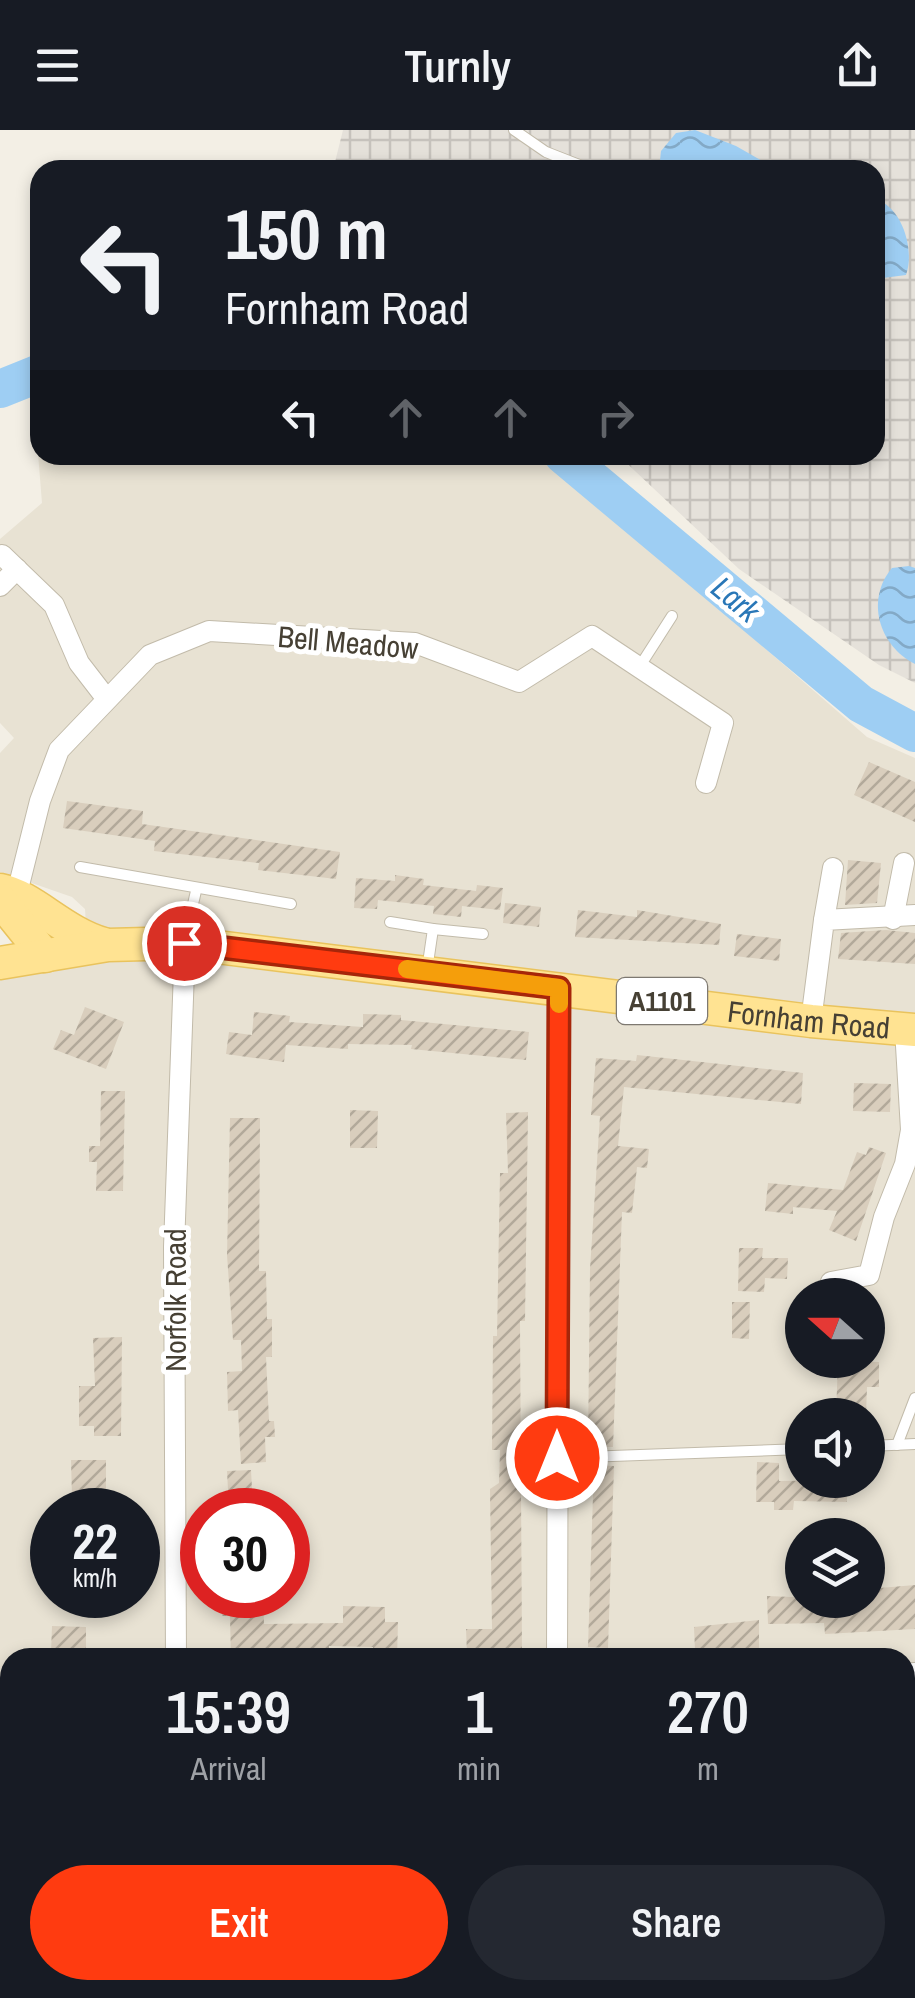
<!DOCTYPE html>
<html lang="en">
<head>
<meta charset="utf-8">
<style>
	body { margin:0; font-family:"Archivo Narrow",sans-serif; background:#242831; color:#f1f3f6; height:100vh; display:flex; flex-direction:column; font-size:38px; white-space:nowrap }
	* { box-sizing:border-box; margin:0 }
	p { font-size:32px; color:#9ea1a6 }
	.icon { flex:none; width:55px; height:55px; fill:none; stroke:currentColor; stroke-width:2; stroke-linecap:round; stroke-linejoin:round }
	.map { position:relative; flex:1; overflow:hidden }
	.side { position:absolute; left:0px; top:1518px; width:915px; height:352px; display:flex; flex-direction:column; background:#171b24; border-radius:30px 30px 0 0; box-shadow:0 5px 15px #0003 }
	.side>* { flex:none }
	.guide { position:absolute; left:30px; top:30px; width:855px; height:305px; border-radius:30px; box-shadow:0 5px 15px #0003; background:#171b24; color:#f1f3f6; overflow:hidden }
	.needle { width:65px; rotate:291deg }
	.buttons { position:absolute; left:785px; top:1148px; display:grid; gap:20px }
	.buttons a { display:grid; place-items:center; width:100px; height:100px; border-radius:50%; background:#171b24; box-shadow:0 5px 15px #0003; font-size:50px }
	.speed { position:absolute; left:30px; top:1358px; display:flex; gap:20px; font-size:50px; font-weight:700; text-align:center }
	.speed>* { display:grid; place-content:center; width:130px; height:130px; border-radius:50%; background:#171b24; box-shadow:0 5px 15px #0003; line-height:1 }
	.speed small { font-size:25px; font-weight:400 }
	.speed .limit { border:15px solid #d22; background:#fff; color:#111 }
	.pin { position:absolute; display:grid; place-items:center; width:85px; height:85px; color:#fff; margin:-42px; border:5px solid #fff; border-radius:50%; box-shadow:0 2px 10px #0007 }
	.me { position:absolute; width:110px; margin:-55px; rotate:0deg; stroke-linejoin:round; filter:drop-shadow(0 0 8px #0008) }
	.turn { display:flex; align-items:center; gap:35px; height:210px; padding:0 30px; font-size:45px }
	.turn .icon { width:130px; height:130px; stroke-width:2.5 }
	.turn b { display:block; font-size:70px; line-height:85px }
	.lanes { display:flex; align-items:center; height:95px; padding:0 30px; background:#0003; justify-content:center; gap:50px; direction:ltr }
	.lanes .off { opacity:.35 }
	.eta { display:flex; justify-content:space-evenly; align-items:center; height:170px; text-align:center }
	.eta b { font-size:60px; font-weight:600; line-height:70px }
	.action { display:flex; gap:20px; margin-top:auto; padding:20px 30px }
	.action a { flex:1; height:115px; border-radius:60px; background:#ff3b10; color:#fff; font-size:40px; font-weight:600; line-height:115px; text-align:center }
	.action a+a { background:#242831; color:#f1f3f6 }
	header { display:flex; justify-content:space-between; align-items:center; height:130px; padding:0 30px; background:#171b24; font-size:45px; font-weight:600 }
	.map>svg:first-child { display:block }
	.residential { fill:#e8e2d3; fill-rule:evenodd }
	.industrial { fill:url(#industrial-grid) }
	.water { fill:url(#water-waves) }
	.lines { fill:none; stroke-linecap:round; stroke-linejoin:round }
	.river { stroke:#9ecef3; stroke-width:38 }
	.building { fill:url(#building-hatch) }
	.service-casing { stroke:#c2bbaa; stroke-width:12 }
	.minor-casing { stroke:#c2bbaa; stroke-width:22 }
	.primary-casing { stroke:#e9c35d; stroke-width:35 }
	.service { stroke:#fff; stroke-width:10 }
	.minor { stroke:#fff; stroke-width:20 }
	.primary { stroke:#ffe392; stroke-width:32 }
	.route-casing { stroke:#a6260a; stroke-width:25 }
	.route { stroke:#ff3b10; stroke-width:18 }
	.slow { stroke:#f59e0b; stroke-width:18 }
	.labels { text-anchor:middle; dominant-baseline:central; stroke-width:10; stroke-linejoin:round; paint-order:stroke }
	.shield { fill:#fff; stroke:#7e7971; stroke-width:2.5 }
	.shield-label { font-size:28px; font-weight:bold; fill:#464034 }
	.street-label { font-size:30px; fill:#464034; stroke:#fff }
	.water-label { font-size:32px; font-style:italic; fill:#2977b7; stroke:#fff }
</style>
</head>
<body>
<header><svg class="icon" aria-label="menu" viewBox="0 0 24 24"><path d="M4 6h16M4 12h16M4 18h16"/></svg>Turnly<svg class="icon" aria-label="share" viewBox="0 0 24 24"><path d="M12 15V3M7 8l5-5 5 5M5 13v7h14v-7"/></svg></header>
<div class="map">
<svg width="915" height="1868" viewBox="0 0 915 1868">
	<defs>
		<pattern id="industrial-grid" width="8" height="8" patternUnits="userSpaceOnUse" patternTransform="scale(2.5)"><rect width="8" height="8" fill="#e5e1da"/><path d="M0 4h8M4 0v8" fill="none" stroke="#c6c2bc"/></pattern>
		<pattern id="water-waves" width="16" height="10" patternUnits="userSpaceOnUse" patternTransform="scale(2.5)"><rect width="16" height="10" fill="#9ecef3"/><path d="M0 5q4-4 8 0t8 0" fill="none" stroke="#83a9c6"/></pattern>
		<pattern id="building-hatch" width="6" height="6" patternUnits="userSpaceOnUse" patternTransform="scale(2.5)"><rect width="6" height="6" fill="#d9cebd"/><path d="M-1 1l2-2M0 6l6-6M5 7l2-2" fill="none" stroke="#b2a99a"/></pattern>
	</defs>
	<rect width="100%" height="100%" fill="#f3efe5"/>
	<path class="residential" d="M 40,258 L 40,325 L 536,325 L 559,339 L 867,607 L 915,628 L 915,1868 L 0,1868 L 0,849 L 87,810 L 85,779 L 72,767 L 0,742 L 0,623 L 14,608 L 0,593 L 0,409 L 42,373 L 33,261 ZM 802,1165 L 868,1165 L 868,1230 L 802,1230 ZM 802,1285 L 868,1285 L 868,1350 L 802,1350 ZM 52,1380 L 138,1380 L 138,1465 L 52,1465 ZM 202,1380 L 288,1380 L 288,1465 L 202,1465 ZM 802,1405 L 868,1405 L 868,1470 L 802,1470 ZM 10,1528 L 905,1528 L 905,1860 L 10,1860 Z"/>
	<polygon class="industrial" points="343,0 915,0 915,553 879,535 739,439 618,325 875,325 875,40 333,40"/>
	<g class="water">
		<polygon points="695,0 736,16 778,40 659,40 661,21 676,3"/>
		<path d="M 875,69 C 903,77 915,121 906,145 L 883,148 L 875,156 Z"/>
		<path d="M 909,436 L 915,438 L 915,534 C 879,516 865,470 892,438 Z"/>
	</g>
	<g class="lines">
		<g class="river">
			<polyline points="0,259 40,243"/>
			<polyline points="563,325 861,574 915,603"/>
		</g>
	</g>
	<g class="building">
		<polygon points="869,632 915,652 915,692 854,665"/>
		<polygon points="67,671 143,681 142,694 340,722 336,749 258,740 259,733 154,721 155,711 63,698"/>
		<polygon points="848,730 881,733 877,773 845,775"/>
		<polygon points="395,745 424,749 423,755 476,761 477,755 503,758 500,780 462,776 461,787 433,784 434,776 378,770 377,779 354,778 356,748 395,751"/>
		<polygon points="505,773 541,777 539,797 503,793"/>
		<polygon points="578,780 637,787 637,780 721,794 719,815 575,807"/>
		<polygon points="886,800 915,803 915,834 838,829 841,803"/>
		<polygon points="737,804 781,809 779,831 734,826"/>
		<polygon points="85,877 124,892 106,939 53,919 61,900 74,905"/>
		<polygon points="254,882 290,886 289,892 363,897 363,884 401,885 401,890 529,902 526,930 411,919 412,915 348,914 348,919 286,915 284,932 226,924 229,902 252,905"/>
		<polygon points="637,925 803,943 801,974 624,957 618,1016 649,1019 647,1038 637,1037 632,1083 622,1082 613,1317 588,1317 590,1139 600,986 591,985 596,928 636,931"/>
		<polygon points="854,953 891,954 890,982 853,981"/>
		<polygon points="101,961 125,961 123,1061 96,1061 97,1032 89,1032 89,1016 100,1016"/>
		<polygon points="350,980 378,981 377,1018 350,1018"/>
		<polygon points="528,982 525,1191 520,1191 522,1522 467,1524 466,1499 492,1499 490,1359 499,1353 500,1320 492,1320 493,1206 497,1206 500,1043 508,1043 506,983"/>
		<polygon points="230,988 260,988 259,1141 266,1141 267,1189 272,1189 272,1227 266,1227 269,1291 274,1291 275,1307 265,1307 266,1332 241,1334 238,1280 228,1281 227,1242 242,1241 241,1210 233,1210 227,1125"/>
		<polygon points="869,1017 886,1023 856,1111 829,1100 837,1081 793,1077 793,1084 765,1081 768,1053 843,1060 857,1022 866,1025"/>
		<polygon points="739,1118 763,1118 762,1128 788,1128 787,1149 765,1148 764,1162 738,1161"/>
		<polygon points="732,1172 750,1172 749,1209 732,1208"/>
		<polygon points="122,1207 121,1306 94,1306 94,1296 79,1296 79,1256 95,1256 93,1208"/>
		<polygon points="838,1231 879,1232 879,1257 867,1257 866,1285 836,1285"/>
		<polygon points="71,1330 106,1330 106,1367 72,1367"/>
		<polygon points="757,1332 779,1333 779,1351 847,1350 847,1372 794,1371 793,1380 774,1380 774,1372 756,1372"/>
		<polygon points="594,1335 614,1336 608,1518 588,1517"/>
		<polygon points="251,1340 253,1378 229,1379 227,1341"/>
		<polygon points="915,1455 915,1499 825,1504 824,1493 768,1494 767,1466 868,1470 868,1459"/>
		<polygon points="221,1465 263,1465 264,1494 343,1493 343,1476 385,1477 385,1492 398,1492 397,1528 373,1528 373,1517 329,1516 329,1522 231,1528 230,1486 222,1486"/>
		<polygon points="759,1490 759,1520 695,1520 694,1497"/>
		<polygon points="52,1496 86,1497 86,1523 51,1523"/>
	</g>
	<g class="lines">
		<defs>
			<g id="service">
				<polyline points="514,0 546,22 592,40"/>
				<polyline points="640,536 672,486"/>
				<polyline points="80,737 291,774"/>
				<polyline points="390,792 433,799 427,840"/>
				<polyline points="433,799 483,804"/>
				<polyline points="185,809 196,761"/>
				<polyline points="897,1315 915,1268"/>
				<polyline points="868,1316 915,1314"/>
				<polyline points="557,1328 802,1319"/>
				<polyline points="0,1597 10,1597"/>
				<polyline points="344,1860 361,1868"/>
				<polyline points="524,1865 524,1860"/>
				<polyline points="464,1868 505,1860"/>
				<polyline points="695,1868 698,1860"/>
			</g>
			<g id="minor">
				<polyline points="2,425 54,475 79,533 106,568"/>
				<polyline points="0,456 17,439"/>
				<polyline points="17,763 40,671 59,620 150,525 209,501 415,513 519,552 592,506 723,593 706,653"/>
				<polyline points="893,789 904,733"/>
				<polyline points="824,790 833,738"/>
				<polyline points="811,891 824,790 915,785"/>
				<polyline points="831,1152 869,1145 884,1087 905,1034 911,1000 905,899"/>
				<polyline points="176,1528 174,1117 185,813"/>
				<polyline points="557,1528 559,858"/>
				<polyline points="905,1544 915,1543"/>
				<polyline points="905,1811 915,1800"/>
			</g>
			<g id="primary">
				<path d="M 0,760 C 34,767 62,802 104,814"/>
				<polyline points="0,770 45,826"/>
				<path id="s1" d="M 0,833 L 108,815 L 185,813 L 811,891 L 915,900"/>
			</g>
		</defs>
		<use href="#service" class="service-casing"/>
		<use href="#minor" class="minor-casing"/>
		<use href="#primary" class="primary-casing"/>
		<use href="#service" class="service"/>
		<use href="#minor" class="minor"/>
		<use href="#primary" class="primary"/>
	</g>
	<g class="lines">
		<defs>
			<polyline id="route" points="184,813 559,858 557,1328"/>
		</defs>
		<use href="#route" class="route-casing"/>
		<use href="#route" class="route"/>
		<polyline class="slow" points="407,839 559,858 559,874"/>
	</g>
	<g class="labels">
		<rect class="shield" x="617" y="848" width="90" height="46" rx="8"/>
		<g class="shield-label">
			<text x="662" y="871">A1101</text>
		</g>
		<g class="street-label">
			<text transform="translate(348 512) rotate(5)">Bell Meadow</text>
			<text stroke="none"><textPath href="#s1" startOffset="815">Fornham Road</textPath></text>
			<text transform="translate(175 1170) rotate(-90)">Norfolk Road</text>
		</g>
		<g class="water-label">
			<text transform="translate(736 469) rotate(40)">Lark</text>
		</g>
	</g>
</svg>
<div class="buttons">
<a><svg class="needle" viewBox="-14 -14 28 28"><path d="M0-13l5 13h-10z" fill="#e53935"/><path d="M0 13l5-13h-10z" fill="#9ea1a6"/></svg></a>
<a><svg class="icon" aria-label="sound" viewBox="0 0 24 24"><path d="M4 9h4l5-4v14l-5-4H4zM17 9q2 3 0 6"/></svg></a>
<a><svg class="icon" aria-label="layers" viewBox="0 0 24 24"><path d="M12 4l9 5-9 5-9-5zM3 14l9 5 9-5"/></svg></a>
</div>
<div class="speed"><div>22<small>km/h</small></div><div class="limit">30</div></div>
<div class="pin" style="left:184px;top:813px;background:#d93025"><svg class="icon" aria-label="arrive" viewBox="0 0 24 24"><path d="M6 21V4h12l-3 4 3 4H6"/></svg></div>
<svg class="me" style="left:557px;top:1328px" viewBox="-20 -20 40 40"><circle r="17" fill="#ff3b10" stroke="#fff" stroke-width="3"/><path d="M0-11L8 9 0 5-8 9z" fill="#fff"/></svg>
<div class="guide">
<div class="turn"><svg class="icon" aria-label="left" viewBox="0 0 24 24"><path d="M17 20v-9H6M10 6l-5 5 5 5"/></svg><div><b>150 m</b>Fornham Road</div></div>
<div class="lanes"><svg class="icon" aria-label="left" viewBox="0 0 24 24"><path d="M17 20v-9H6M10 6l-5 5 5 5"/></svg><svg class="icon off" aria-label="ahead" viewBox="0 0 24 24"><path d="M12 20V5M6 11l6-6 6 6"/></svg><svg class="icon off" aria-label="ahead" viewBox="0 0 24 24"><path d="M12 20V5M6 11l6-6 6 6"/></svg><svg class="icon off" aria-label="right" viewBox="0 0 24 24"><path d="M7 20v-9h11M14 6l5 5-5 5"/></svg></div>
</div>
<section class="side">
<div class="eta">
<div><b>15:39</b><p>Arrival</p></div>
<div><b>1</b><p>min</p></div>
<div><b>270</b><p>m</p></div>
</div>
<div class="action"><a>Exit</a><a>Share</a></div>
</section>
</div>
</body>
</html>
